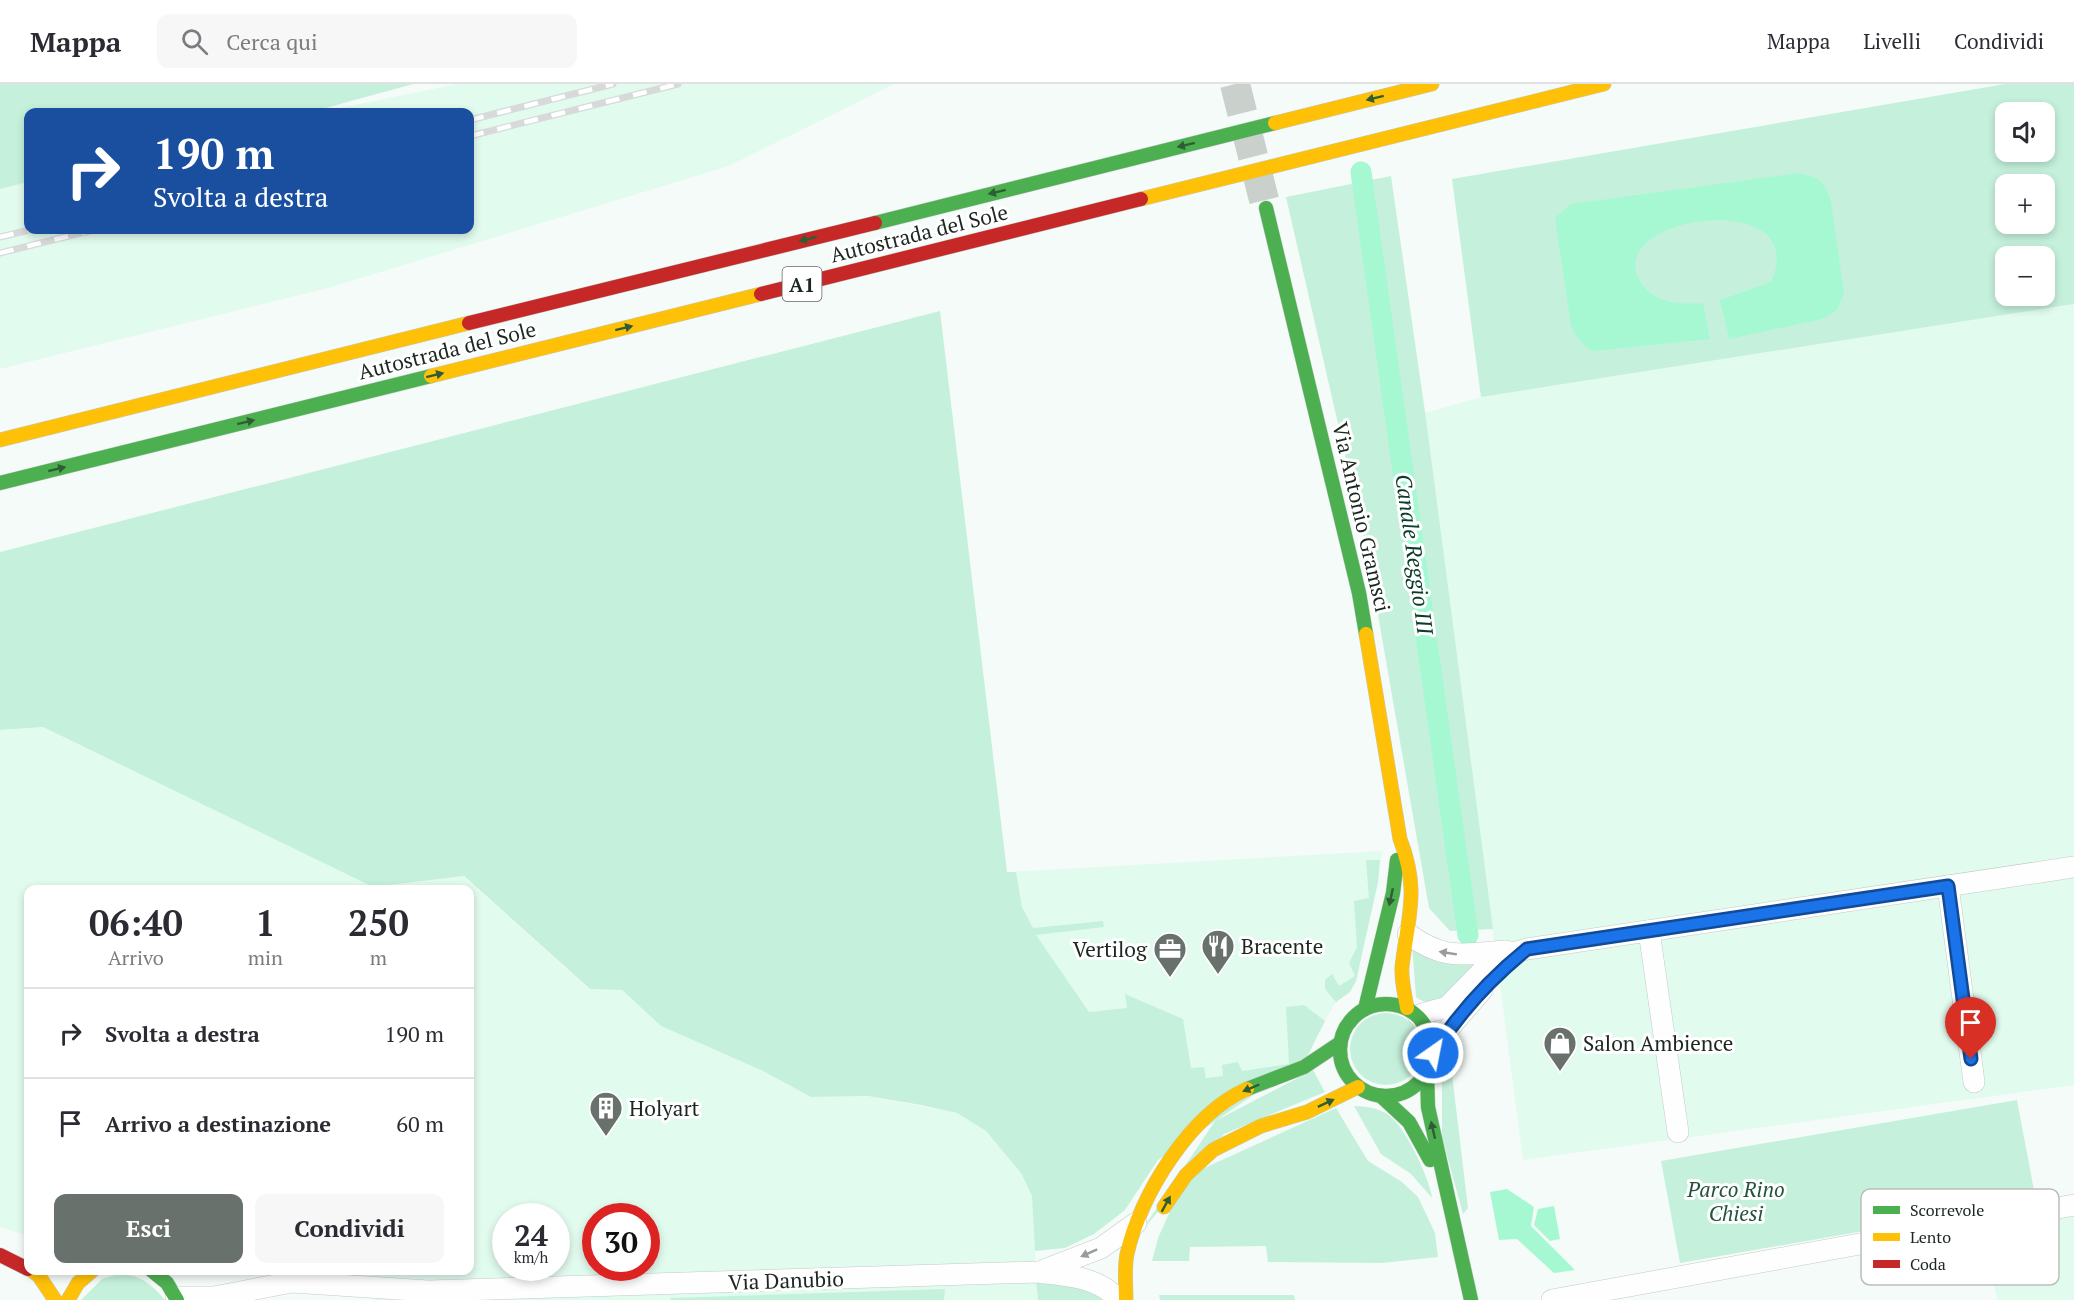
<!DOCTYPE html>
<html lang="it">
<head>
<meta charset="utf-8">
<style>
	body { margin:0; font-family:"PT Serif",serif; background:#f7f7f7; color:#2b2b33; height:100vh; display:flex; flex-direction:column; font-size:22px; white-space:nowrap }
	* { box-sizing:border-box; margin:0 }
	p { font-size:20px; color:#7c7c81 }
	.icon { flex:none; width:33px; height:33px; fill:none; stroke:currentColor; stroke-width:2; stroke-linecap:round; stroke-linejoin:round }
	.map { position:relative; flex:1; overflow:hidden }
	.panel { position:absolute; left:24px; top:801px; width:450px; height:390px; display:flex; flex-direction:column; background:#fff; border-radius:12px; box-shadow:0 3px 9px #0003 }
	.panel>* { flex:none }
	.top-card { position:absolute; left:24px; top:24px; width:450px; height:126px; border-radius:12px; box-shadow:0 3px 9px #0003; background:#1a4fa0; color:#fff; overflow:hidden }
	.buttons { position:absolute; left:1995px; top:18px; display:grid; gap:12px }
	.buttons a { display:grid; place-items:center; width:60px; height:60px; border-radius:12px; background:#fff; box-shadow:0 3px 9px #0003; font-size:30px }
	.speed { position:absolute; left:492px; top:1119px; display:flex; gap:12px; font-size:30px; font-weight:700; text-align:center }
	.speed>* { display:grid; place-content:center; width:78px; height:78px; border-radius:50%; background:#fff; box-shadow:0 3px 9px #0003; line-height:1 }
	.speed small { font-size:15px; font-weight:400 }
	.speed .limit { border:9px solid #d22; background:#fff; color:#111 }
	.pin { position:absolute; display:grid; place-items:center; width:51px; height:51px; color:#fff; margin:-62px -26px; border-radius:50% 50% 50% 0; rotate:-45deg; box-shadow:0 0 6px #0007 }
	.pin .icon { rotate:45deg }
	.me { position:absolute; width:66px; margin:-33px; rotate:33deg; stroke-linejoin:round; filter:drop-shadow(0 0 4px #0008) }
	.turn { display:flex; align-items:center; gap:21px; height:126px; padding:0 30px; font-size:27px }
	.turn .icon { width:78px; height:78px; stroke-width:2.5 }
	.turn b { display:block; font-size:42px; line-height:51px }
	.eta { display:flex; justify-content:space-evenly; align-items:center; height:102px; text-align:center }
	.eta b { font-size:36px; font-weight:700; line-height:42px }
	.primary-button { display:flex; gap:12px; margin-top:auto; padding:12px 30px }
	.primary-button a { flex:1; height:69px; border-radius:12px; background:#68716c; color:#fff; font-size:24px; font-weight:700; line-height:69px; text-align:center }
	.primary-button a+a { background:#f7f7f7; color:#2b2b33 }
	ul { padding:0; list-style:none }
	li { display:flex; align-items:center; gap:18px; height:90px; padding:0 30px; border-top:2px solid #e1e1e2 }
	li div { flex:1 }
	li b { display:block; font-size:22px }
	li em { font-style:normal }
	header { display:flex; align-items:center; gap:36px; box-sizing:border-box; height:84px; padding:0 30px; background:#fff; border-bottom:2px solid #e1e1e2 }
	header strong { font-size:28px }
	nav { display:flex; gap:33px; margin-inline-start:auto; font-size:21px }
	.search { width:420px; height:54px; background:#f7f7f7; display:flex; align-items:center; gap:15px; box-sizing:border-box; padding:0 21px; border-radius:12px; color:#7c7c81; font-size:22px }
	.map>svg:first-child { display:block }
	.built { fill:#e2fbef; fill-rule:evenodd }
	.green { fill:#c5f1dc; fill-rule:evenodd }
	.water { fill:#a6f8d3 }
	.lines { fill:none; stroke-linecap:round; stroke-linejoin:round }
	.canal { stroke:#a6f8d3; stroke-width:21 }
	.secondary-tunnel { stroke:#cad1cd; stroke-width:30; stroke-dasharray:30 15; stroke-linecap:butt }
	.street-casing { stroke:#c2cbc6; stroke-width:22 }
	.fast-casing { stroke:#c2cbc6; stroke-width:15 }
	.slow-casing { stroke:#c2cbc6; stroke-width:15 }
	.jam-casing { stroke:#c2cbc6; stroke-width:15 }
	.street { stroke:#fefefe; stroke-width:21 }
	.fast { stroke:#4caf50; stroke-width:14 }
	.slow { stroke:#ffc107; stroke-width:14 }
	.jam { stroke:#c62828; stroke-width:14 }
	.rail-casing { stroke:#d7dad9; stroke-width:7 }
	.rail { stroke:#fff; stroke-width:4.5; stroke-dasharray:14; stroke-linecap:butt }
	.oneway { fill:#2f5d34 }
	.oneway2 { fill:#989d9b }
	.route-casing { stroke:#114b97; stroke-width:15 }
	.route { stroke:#1a73e8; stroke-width:10 }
	.labels { text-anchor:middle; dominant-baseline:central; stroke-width:6; stroke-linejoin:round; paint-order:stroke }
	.shield { fill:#fff; stroke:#606864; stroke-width:1.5 }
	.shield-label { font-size:20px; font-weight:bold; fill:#1c2721 }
	.street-label { font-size:21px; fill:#1c2721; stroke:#fff }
	.poi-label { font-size:21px; fill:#1c2721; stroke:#fff; text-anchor:start }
	.park-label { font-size:21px; font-style:italic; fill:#23533e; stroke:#fff }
	.water-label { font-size:22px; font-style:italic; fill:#0a3d2a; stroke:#fff }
	.key { fill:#fff; stroke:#bbbebc; stroke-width:1.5 }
	.key-label { font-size:16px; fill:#1c2721 }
</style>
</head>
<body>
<header>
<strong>Mappa</strong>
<div class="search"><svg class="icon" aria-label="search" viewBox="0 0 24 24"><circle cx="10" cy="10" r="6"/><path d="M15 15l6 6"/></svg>Cerca qui</div>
<nav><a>Mappa</a><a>Livelli</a><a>Condividi</a></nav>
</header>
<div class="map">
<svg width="2074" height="1216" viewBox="0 0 2074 1216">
	<rect width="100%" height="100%" fill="#f5fbf8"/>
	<g class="built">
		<polygon points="457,0 894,0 729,82 328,204 0,285 0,105 28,98 28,146 470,146 470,28 321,28"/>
		<polygon points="2074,220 2074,1001 1523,1076 1425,329 1481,313"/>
		<path d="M 43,643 L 373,803 L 463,792 L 589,905 L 622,906 L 661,942 L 763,987 L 811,1013 L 868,1012 L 957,1029 L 986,1047 L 1021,1089 L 1032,1112 L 1038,1216 L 376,1216 L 375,1190 L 346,1187 L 470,1186 L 470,806 L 28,806 L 28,1152 L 0,1143 L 0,646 ZM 506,1132 L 556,1132 L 556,1184 L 506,1184 ZM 596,1132 L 646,1132 L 646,1184 L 596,1184 Z"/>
		<polygon points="1382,767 1378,798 1356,897 1350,908 1336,918 1312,959 1306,975 1210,1018 1103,963 1015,838 1007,788"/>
		<polygon points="2074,1125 2074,1216 1997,1216 1982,1137"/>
	</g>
	<g class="green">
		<polygon points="0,0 413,0 311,28 28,28 28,98 0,105"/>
		<path d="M 2005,0 L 2074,0 L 2074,220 L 1481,313 L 1452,95 ZM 2006,28 L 2044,28 L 2044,68 L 2006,68 ZM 2006,100 L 2044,100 L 2044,140 L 2006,140 ZM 2006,172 L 2044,172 L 2044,212 L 2006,212 Z"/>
		<polygon points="1391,92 1426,335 1493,845 1450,847 1429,824 1366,462 1286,113"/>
		<polygon points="940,227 1007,788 1016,788 1022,823 1033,844 1103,837 1104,843 1036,851 1089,928 1127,924 1125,910 1183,935 1191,984 1204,983 1206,994 1223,992 1222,981 1238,978 1242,987 1289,980 1286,923 1304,921 1325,937 1306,975 1158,1076 1125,1126 1094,1150 1065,1164 1035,1167 1032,1112 1021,1089 986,1047 957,1029 921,1021 868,1012 811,1013 763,987 661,942 622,906 590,905 464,792 373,803 43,643 0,646 0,468"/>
		<polygon points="1366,776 1380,776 1378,798 1356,897 1350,908 1336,918 1325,905 1325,896 1332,890 1339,902 1355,892 1349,879 1357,863 1354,817 1369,814"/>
		<path d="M 1412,861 L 1480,877 C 1466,891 1439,932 1416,913 Z"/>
		<circle cx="1386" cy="965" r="36"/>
		<polygon points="1448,957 1468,1124 1463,1130 1442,1053 1442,987"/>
		<polygon points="1313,986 1325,1008 1224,1050 1140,1149 1215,1037"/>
		<polygon points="2017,1016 2036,1117 1680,1179 1661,1077"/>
		<path d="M 1354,1022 C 1367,1022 1384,1025 1393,1035 C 1407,1048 1430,1095 1432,1114 L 1411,1090 L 1381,1070 Z"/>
		<polygon points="1336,1024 1368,1077 1402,1098 1418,1113 1435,1149 1438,1173 1382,1179 1268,1178 1266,1162 1190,1163 1189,1177 1152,1177 1158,1154 1176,1114 1200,1086"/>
		<path d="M 118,1190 C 141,1191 150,1199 165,1216 L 81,1216 L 102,1195 Z"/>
		<polygon points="1036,1196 1070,1197 1108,1216 1038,1216"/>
		<polygon points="945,1205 944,1216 671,1216 670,1214"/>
		<polygon points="1159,1211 1294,1211 1295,1216 1160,1216"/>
	</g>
	<g class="water">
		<path d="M 1799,89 C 1820,94 1824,96 1831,117 L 1844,209 L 1837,226 L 1822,235 L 1729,255 L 1720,216 L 1771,198 C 1814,100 1597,132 1641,199 C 1654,219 1680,221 1703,219 L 1710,255 L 1594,267 C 1582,262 1577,254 1571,242 L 1555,134 L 1571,120 Z"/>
		<polygon points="1507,1105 1534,1123 1531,1142 1575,1186 1554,1189 1517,1155 1499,1156 1490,1108"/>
		<polygon points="1554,1122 1560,1155 1550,1157 1534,1141 1538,1125"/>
	</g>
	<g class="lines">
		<polyline class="canal" points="1361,88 1468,851"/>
		<polyline class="secondary-tunnel" points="1235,0 1266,124"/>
		<defs>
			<g id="street">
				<polyline points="1948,802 1974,998"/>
				<polyline points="1649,847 1678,1048"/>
				<path d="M 1408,850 C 1445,877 1462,870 1506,867"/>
				<polyline points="1418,931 1447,923 1495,874 1527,865 2074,783"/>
				<polyline points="1433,969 1450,943 1482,906"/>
				<polyline points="1044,1186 1101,1164 1136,1139"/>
				<path d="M 176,1213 L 214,1213 L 292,1198 L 428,1207 L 1037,1188 C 1068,1192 1097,1192 1119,1216"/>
				<polyline points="1552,1216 2074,1121"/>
			</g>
			<g id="fast">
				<polyline points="1266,124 1359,509 1366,550"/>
				<polyline points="875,139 1275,39"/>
				<polyline points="0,399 431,292"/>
				<circle cx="1386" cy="966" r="46"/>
				<polyline points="1365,925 1393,809 1397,776"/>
				<polyline points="1427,988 1428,1023 1471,1216"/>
				<polyline points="1247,1005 1304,983 1340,959"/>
				<polyline points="1381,1012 1409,1038 1430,1076"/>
				<polyline points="151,1186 167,1199 177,1216"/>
			</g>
			<g id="slow">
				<polyline points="1275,39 1432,0"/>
				<polyline points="1141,115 1604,0"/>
				<polyline points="431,292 761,210"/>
				<polyline points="0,356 469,239"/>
				<path d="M 1366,550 L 1400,755 C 1420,807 1408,831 1402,883 C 1401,896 1405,911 1407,924"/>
				<polyline points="1164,1123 1186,1091 1213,1066 1261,1042 1307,1028 1358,1003"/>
				<polyline points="31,1186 39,1192 55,1216"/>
				<polyline points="68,1216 78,1199 93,1186"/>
				<path d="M 1126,1216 C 1126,1201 1124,1185 1127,1170 C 1140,1111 1190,1030 1247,1005"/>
			</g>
			<g id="jam">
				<polyline points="761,210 1141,115"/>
				<polyline points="469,239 875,139"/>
				<polyline points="0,1171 28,1185"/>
			</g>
		</defs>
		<use href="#street" class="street-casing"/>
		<use href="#fast" class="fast-casing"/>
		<use href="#slow" class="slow-casing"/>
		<use href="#jam" class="jam-casing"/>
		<use href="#street" class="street"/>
		<use href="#fast" class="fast"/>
		<use href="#slow" class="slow"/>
		<use href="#jam" class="jam"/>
		<defs>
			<g id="rail">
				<polyline points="470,36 613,0"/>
				<polyline points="470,52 678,0"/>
				<polyline points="0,153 29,146"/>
				<polyline points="0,169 93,146"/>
			</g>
		</defs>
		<use href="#rail" class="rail-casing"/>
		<use href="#rail" class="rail"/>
	</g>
	<defs><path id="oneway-solid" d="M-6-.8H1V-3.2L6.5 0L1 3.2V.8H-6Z" transform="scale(1.5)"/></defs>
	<g class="oneway">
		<use href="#oneway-solid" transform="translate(1375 14) rotate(166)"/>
		<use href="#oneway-solid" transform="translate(1186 61) rotate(166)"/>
		<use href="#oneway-solid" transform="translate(997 108) rotate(166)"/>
		<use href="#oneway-solid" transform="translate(808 155) rotate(166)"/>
		<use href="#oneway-solid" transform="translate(624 244) rotate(-14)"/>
		<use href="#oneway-solid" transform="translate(435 291) rotate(-14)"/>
		<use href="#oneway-solid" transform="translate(246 338) rotate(-14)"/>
		<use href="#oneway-solid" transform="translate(57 385) rotate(-14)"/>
		<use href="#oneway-solid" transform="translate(1391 813) rotate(102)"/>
		<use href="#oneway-solid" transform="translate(1251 1004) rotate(157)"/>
		<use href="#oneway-solid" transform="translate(1326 1019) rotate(-25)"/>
		<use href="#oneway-solid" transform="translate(1433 1046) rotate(-103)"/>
		<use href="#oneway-solid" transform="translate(1166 1120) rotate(-61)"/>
	</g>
	<g class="oneway2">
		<use href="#oneway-solid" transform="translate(1448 869) rotate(-171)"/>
		<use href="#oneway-solid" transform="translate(1089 1169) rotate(156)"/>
	</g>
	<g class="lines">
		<defs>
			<path id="route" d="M 1433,969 C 1459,929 1490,895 1527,865 L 1948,802 L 1971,975"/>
		</defs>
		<use href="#route" class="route-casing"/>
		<use href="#route" class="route"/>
	</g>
	<defs>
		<symbol id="restaurant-pin" viewBox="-11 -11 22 30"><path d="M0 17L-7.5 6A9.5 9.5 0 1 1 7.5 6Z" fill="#68716c" stroke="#fff"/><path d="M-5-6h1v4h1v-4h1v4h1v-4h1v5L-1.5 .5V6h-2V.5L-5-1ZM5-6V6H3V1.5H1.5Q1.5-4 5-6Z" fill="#fff"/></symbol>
		<symbol id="office-pin" viewBox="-11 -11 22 30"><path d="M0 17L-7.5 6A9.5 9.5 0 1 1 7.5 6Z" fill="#68716c" stroke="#fff"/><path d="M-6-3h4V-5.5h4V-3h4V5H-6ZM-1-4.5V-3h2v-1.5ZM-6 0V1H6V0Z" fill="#fff"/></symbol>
		<symbol id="shop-pin" viewBox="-11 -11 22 30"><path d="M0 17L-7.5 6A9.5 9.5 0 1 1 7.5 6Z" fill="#68716c" stroke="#fff"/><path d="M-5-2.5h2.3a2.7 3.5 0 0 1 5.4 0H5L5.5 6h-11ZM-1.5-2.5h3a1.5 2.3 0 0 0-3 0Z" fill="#fff"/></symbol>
		<symbol id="building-pin" viewBox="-11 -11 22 30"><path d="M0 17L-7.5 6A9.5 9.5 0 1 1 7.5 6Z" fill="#68716c" stroke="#fff"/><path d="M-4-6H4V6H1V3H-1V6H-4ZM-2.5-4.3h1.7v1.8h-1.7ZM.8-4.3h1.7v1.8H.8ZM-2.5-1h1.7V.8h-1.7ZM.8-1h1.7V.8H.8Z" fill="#fff"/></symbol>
	</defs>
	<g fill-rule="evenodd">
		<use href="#restaurant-pin" x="1199" y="843" width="38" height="52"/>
		<use href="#office-pin" x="1151" y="846" width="38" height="52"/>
		<use href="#shop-pin" x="1541" y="940" width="38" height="52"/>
		<use href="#building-pin" x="587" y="1005" width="38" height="52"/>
	</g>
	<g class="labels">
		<rect class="shield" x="782.5" y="183" width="39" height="34" rx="4.5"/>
		<g class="shield-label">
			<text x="802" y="200">A1</text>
		</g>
		<g class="street-label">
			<text transform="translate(919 149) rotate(-14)">Autostrada del Sole</text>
			<text transform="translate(447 266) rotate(-14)">Autostrada del Sole</text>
			<text transform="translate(1362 433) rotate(77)">Via Antonio Gramsci</text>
			<text transform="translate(786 1196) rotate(-2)">Via Danubio</text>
		</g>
		<g class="poi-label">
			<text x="1241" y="862">Bracente</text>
			<text x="1147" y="865" text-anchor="end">Vertilog</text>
			<text x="1583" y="959">Salon Ambience</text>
			<text x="629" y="1024">Holyart</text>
		</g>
		<g class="park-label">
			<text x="1736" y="1105">Parco Rino<tspan x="1736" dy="24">Chiesi</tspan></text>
		</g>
		<g class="water-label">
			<text transform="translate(1415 470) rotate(82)">Canale Reggio III</text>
		</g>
	</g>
	<rect x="1861" y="1105" width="198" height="96" rx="9" class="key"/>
	<rect x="1873" y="1122" width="27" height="8" fill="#4caf50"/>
	<rect x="1873" y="1149" width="27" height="8" fill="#ffc107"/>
	<rect x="1873" y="1176" width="27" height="8" fill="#c62828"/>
	<g class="key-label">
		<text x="1910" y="1132">Scorrevole</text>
		<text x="1910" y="1159">Lento</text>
		<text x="1910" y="1186">Coda</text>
	</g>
</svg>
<div class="buttons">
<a><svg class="icon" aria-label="sound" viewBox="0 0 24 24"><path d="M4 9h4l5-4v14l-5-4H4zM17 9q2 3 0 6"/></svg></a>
<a>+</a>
<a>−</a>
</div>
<div class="speed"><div>24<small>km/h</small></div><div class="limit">30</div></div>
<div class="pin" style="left:1971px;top:975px;background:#d93025"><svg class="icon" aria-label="arrive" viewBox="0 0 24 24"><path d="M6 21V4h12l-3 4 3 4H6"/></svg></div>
<svg class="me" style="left:1433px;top:969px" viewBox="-20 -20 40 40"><circle r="17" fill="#1a73e8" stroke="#fff" stroke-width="3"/><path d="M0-11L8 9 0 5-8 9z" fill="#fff"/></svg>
<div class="top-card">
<div class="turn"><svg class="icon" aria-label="right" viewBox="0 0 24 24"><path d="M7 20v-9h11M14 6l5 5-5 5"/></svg><div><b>190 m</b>Svolta a destra</div></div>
</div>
<section class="panel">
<div class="eta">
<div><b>06:40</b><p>Arrivo</p></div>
<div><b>1</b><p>min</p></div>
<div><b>250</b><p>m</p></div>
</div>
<ul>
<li><svg class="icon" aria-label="right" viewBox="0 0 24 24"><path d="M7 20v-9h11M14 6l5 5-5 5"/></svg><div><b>Svolta a destra</b></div><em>190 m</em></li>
<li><svg class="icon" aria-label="arrive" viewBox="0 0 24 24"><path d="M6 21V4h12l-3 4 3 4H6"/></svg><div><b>Arrivo a destinazione</b></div><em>60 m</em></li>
</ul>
<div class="primary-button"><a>Esci</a><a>Condividi</a></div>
</section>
</div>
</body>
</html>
